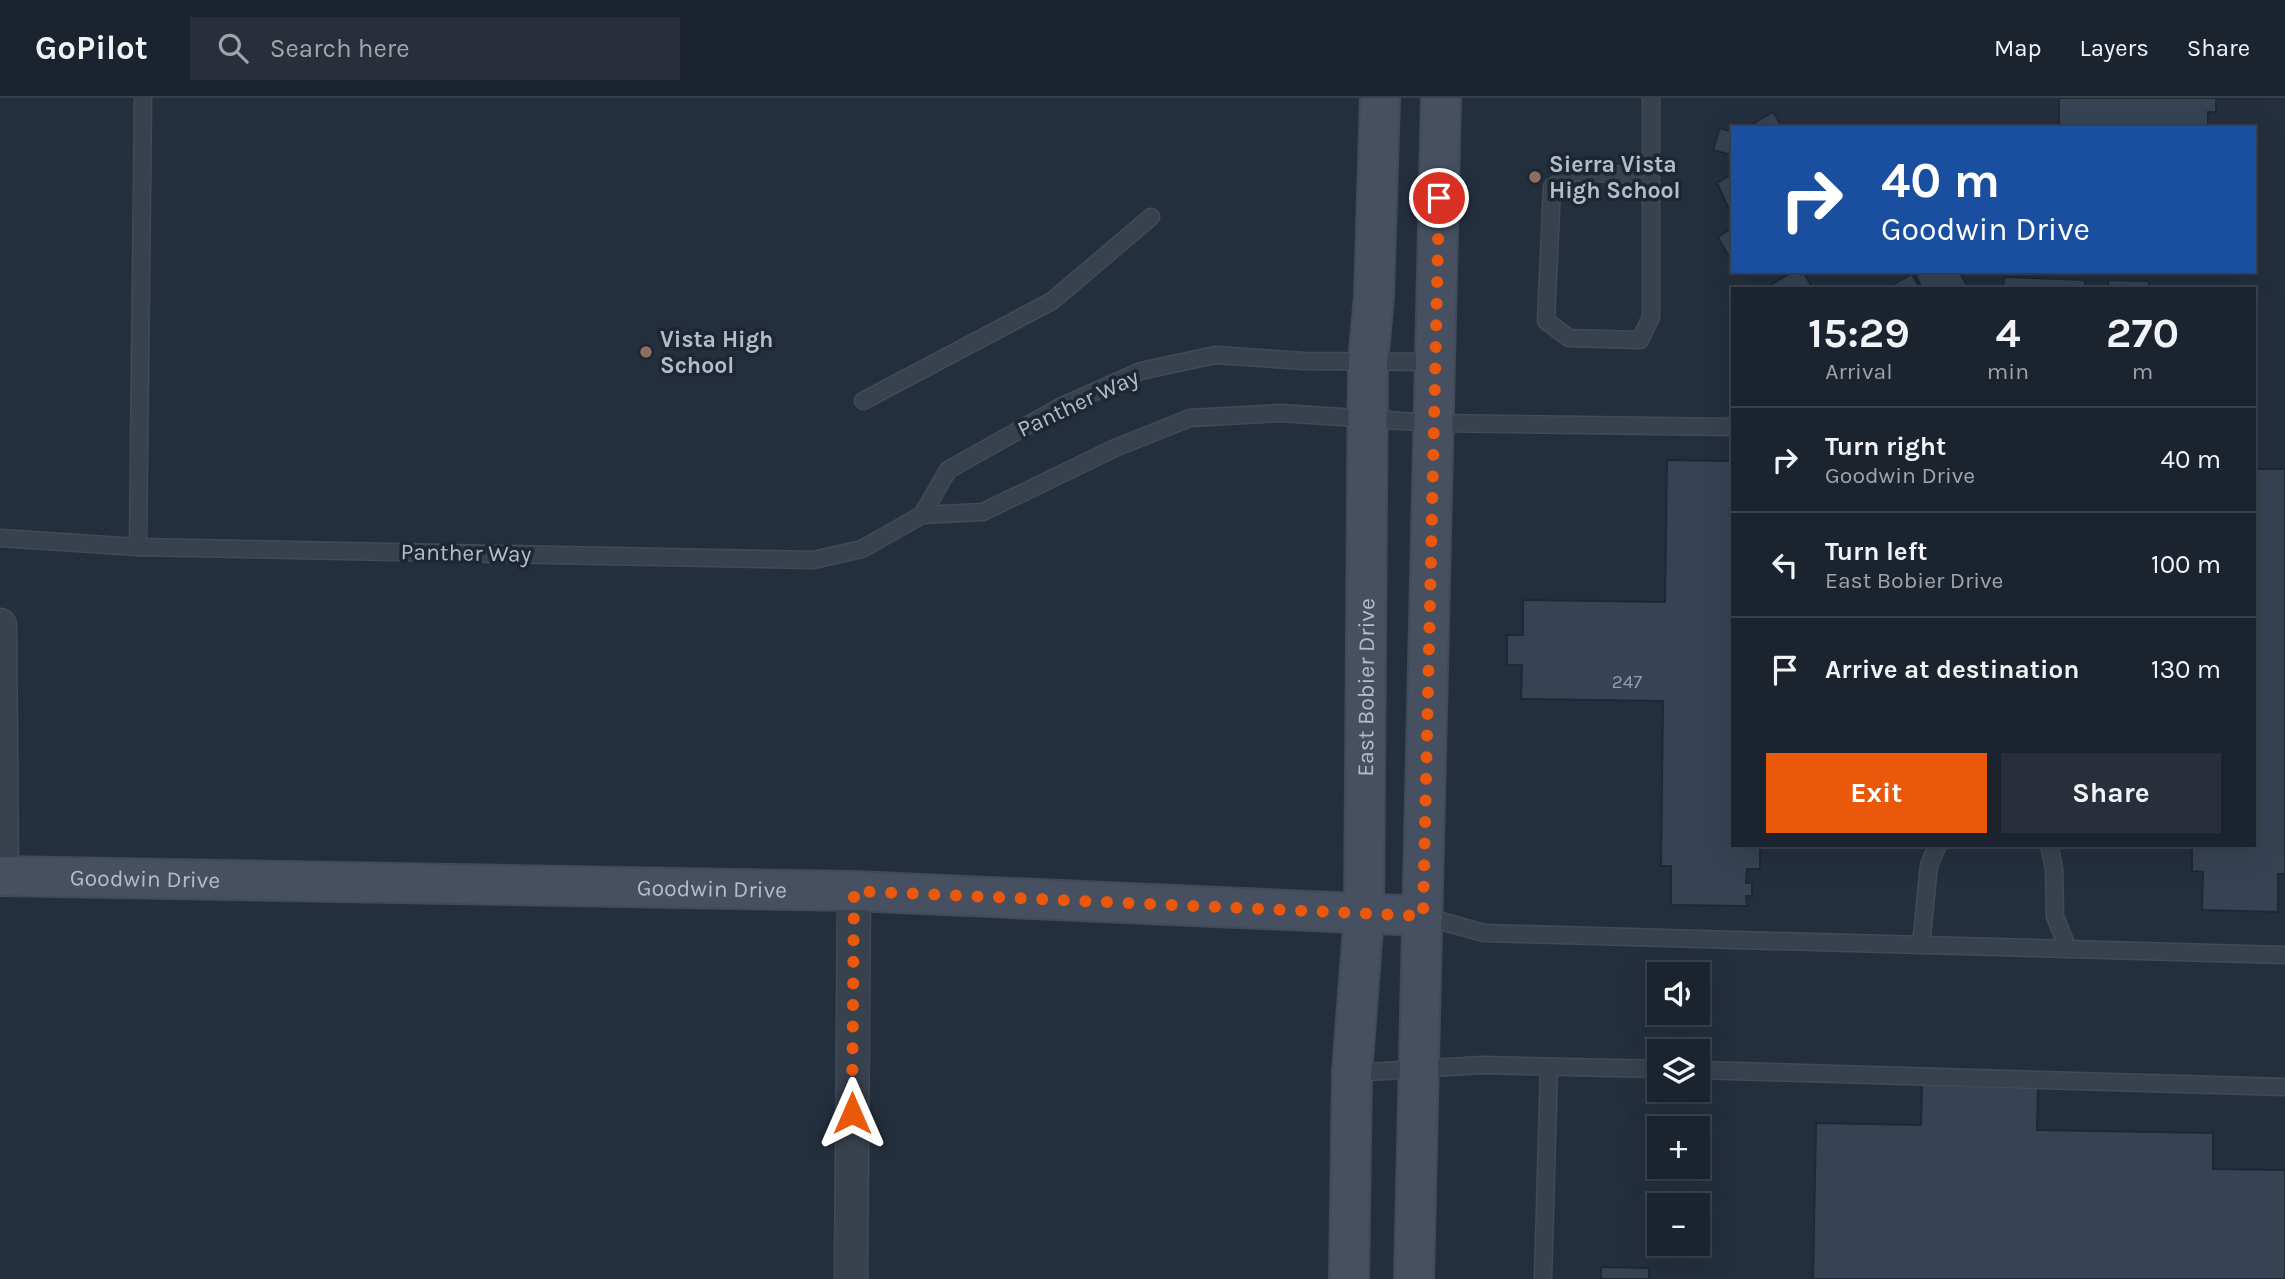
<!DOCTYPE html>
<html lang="en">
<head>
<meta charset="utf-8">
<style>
	body { margin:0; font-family:Karla,sans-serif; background:#282f3a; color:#f1f3f6; height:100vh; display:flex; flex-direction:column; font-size:26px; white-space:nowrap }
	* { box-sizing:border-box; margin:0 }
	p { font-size:23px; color:#a0a4aa }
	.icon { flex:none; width:38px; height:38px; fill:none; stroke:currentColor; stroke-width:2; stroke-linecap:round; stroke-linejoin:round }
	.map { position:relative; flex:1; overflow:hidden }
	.sheet { position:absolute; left:1731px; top:189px; width:525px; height:560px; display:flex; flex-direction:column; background:#1b232e; border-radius:0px; box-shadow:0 7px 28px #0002,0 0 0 2px #39404a }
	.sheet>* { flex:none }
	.banner { position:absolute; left:1731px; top:28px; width:525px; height:147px; border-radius:0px; box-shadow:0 7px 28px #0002,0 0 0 2px #39404a; background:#1a4fa0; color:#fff; overflow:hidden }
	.tools { position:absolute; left:1647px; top:864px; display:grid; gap:14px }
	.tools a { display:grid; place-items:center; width:63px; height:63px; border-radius:0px; background:#1b232e; box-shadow:0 7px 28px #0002,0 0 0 2px #39404a; font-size:35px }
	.pin { position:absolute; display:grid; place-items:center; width:60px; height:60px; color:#fff; margin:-30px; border:4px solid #fff; border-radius:50%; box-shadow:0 2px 7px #0007 }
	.me { position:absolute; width:77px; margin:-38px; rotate:0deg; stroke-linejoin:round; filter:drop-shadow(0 0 5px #0008) }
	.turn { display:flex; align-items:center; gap:24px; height:147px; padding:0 35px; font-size:32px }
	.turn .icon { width:91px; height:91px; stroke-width:2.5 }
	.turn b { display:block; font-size:49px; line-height:60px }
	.eta { display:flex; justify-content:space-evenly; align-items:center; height:119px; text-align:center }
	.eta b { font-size:42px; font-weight:700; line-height:49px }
	.action { display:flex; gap:14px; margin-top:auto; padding:14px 35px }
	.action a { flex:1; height:80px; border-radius:0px; background:#ea580c; color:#fff; font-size:28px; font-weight:700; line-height:80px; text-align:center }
	.action a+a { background:#282f3a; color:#f1f3f6 }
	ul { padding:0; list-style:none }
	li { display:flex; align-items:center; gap:21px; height:105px; padding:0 35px; border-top:2px solid #39404a }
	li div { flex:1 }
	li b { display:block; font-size:26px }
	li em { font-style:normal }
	header { display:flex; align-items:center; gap:42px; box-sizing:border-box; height:98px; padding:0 35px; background:#1b232e; border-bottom:2px solid #39404a }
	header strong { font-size:33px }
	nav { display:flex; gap:38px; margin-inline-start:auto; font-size:24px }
	.search { width:490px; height:63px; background:#282f3a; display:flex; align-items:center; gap:18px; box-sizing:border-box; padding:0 24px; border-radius:0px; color:#a0a4aa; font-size:26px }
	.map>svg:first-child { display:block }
	.building { fill:#364354; stroke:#1f2835; stroke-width:2 }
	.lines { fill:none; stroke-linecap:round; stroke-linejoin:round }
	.lane-casing { stroke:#414a57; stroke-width:19 }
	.street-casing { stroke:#414a57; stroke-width:35 }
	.secondary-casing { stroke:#414a57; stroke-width:42 }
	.lane { stroke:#38414e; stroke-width:16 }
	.street { stroke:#38414e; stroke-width:32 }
	.secondary { stroke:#465061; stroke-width:38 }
	.route { stroke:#ea580c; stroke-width:12; stroke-dasharray:0 21.6 }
	.education-dot { fill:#8d6e63; stroke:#1d2633; stroke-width:2.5 }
	.labels { text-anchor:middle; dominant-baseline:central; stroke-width:7; stroke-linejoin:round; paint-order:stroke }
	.number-label { font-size:19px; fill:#929caa }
	.poi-label { font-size:23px; font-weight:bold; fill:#b4bcc9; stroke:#1d2633; text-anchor:start }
	.street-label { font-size:23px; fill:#b4bcc9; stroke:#1d2633 }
</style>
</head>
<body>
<header>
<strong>GoPilot</strong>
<div class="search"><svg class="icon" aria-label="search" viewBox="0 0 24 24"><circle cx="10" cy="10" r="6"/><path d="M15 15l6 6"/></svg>Search here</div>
<nav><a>Map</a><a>Layers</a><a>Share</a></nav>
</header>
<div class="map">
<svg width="2285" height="1181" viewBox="0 0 2285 1181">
	<rect width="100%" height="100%" fill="#242f3e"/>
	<g class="building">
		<polygon points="2059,0 2282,0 2216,1 2216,14 2208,14 2208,30 2059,30"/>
		<polygon points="1773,14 1783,30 1746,30"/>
		<polygon points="1720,30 1732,34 1732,74 1729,67 1731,57 1713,52"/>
		<polygon points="1732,76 1732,118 1717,85"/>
		<polygon points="1732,130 1732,164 1718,139"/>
		<polygon points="1794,173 1803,173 1813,191 1764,191"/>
		<polygon points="1913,173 1959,173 1969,191 1923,191"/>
		<polygon points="1912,176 1920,191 1885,191"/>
		<polygon points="2004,179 2085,182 2085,191 2003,191"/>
		<polygon points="2108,182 2149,183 2149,191 2108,191"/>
		<polygon points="1667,362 1732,363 1732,747 1760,747 1760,771 1747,771 1746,785 1752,785 1752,798 1746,798 1747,808 1671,807 1671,768 1661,768 1663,603 1521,601 1522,567 1507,567 1507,537 1523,537 1523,502 1665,504"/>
		<polygon points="2254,371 2285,371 2285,776 2278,776 2278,814 2202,812 2203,774 2192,773 2192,747 2254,747"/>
		<polygon points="1922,984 2038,986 2037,1032 2213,1035 2213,1071 2285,1072 2285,1181 1813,1181 1816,1025 1921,1027"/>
		<polygon points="1601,1169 1649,1170 1649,1181 1601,1181"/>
	</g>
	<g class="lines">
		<defs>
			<g id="lane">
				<polyline points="1649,78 1574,74 1552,89 1546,223 1569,240 1640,242 1651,219 1651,0"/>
				<polyline points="863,303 1052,203 1151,119"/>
				<polyline points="922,417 948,372 1060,309 1141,273 1215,257 1304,263 1436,264"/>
				<polyline points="0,440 138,449 813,462 862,451 922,417 983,414 1115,350 1190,320 1280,315 1433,325 1732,329"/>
				<polyline points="138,449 143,0"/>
				<polyline points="2049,747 2054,770 2055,818 2068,851"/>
				<polyline points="1423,818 1484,835 2285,857"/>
				<polyline points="1921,847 1929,767 1938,747"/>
				<polyline points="1698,972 2285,989"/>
				<polyline points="1352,975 1482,967 1659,971"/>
				<polyline points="1543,1181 1549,969"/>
			</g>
			<g id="street">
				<polyline points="0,527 2,778"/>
				<polyline points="851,1181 854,793"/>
			</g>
			<g id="secondary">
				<path id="s1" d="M 0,778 L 854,793 L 1423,818"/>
				<path id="s2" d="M 1349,1181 L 1352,975 L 1364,817 L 1368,264 L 1374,199 L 1380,0"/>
				<polyline points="1414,1181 1441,0"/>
			</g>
		</defs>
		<use href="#lane" class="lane-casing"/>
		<use href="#street" class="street-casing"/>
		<use href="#secondary" class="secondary-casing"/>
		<use href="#lane" class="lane"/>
		<use href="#street" class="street"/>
		<use href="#secondary" class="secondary"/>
	</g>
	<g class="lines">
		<polyline class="route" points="852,1015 854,793 1423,818 1439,100"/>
	</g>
	<g class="education-dot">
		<circle cx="1535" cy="79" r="7"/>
		<circle cx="646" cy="254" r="7"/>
	</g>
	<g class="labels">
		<g class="number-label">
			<text x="1627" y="584">247</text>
		</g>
		<g class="poi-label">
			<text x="1549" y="66">Sierra Vista<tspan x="1549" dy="26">High School</tspan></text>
			<text x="660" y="241">Vista High<tspan x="660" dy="26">School</tspan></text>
		</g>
		<g class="street-label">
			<text transform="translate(1078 305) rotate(-25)">Panther Way</text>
			<text transform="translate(466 455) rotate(1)">Panther Way</text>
			<text stroke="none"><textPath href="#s2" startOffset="592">East Bobier Drive</textPath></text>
			<text stroke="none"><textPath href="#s1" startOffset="145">Goodwin Drive</textPath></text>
			<text stroke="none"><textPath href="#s1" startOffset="712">Goodwin Drive</textPath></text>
		</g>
	</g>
</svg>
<div class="tools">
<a><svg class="icon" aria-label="sound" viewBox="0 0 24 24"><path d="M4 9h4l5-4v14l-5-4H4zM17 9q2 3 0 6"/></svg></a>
<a><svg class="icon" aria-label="layers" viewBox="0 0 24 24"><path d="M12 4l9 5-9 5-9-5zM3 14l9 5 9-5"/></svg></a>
<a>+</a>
<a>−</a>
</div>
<div class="pin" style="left:1439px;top:100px;background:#d93025"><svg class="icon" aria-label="arrive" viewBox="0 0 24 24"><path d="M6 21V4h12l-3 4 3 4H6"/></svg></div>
<svg class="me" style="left:852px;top:1015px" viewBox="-20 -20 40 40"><path d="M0-17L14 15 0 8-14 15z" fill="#ea580c" stroke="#fff" stroke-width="4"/></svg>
<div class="banner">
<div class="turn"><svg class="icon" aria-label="right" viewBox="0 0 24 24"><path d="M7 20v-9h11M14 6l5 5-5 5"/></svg><div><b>40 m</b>Goodwin Drive</div></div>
</div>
<section class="sheet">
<div class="eta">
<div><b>15:29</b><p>Arrival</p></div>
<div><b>4</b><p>min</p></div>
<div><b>270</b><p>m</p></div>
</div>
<ul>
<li><svg class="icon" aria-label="right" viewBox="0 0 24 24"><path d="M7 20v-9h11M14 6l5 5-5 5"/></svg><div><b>Turn right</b><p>Goodwin Drive</p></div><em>40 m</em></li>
<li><svg class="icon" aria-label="left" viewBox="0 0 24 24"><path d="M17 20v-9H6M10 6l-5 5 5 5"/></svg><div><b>Turn left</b><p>East Bobier Drive</p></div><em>100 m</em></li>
<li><svg class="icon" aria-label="arrive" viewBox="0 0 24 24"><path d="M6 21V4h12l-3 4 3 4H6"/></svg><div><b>Arrive at destination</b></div><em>130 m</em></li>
</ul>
<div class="action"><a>Exit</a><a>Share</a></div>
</section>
</div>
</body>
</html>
